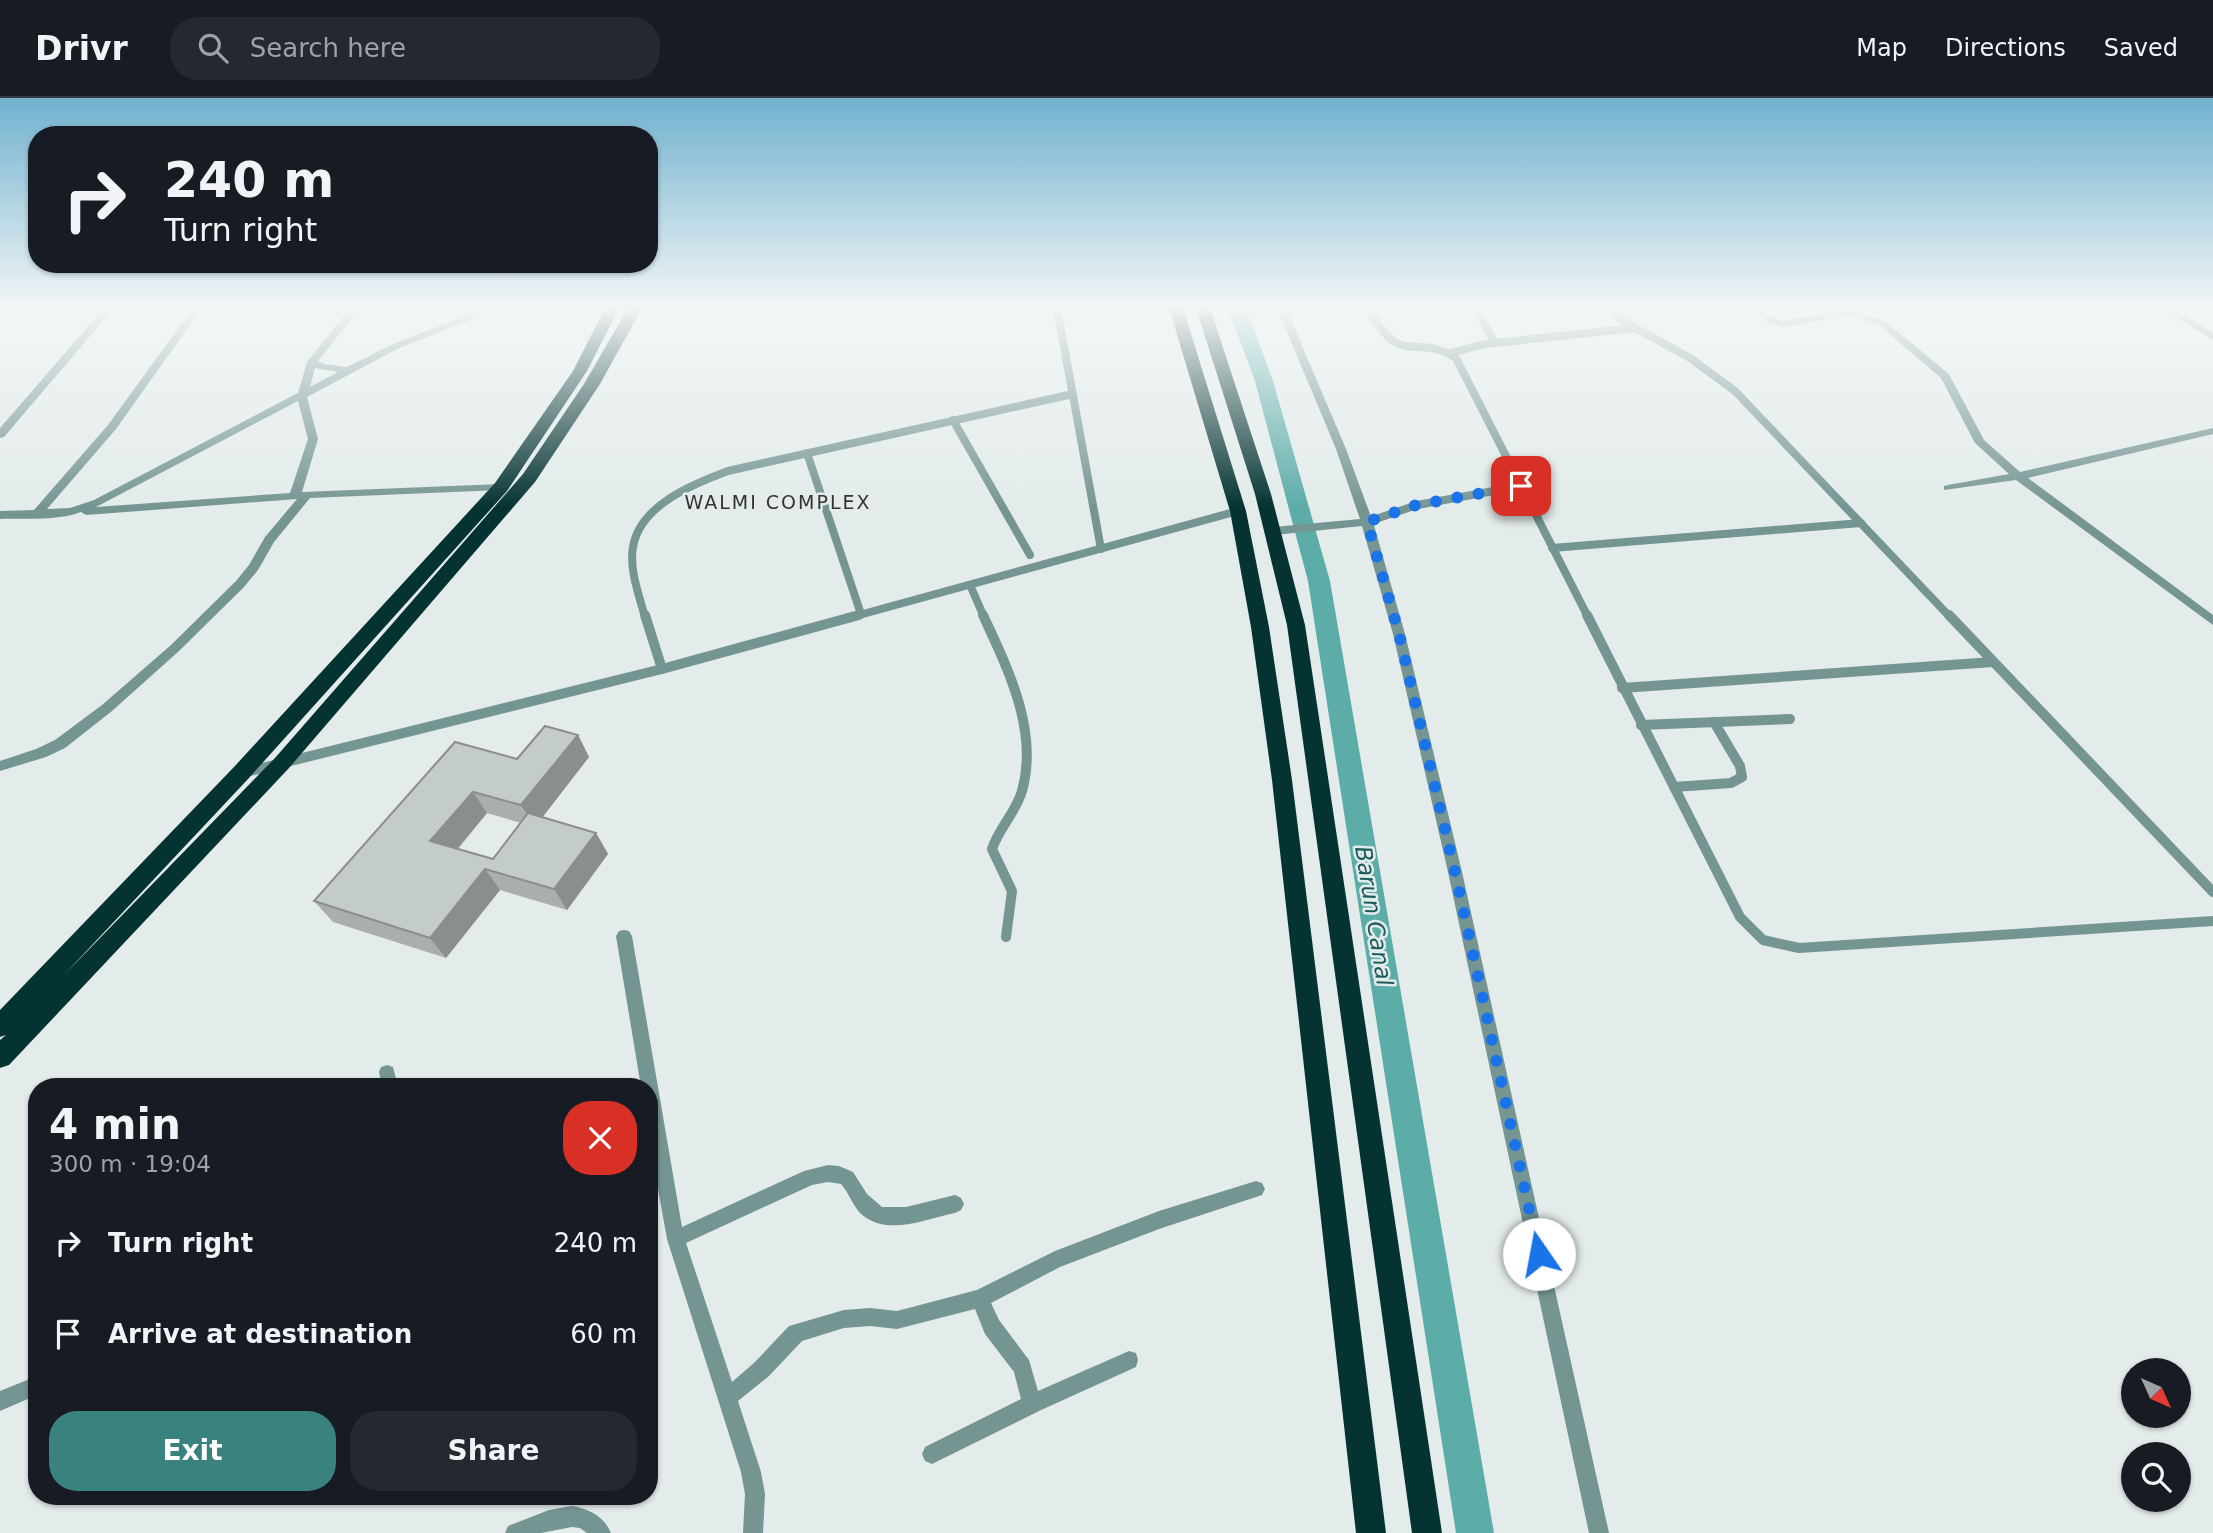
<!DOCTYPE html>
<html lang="en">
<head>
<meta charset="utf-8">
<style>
	body { margin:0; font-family:"DejaVu Sans",sans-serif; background:#242831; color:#f1f3f6; height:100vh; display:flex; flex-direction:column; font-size:26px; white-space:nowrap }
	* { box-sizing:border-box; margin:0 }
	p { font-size:23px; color:#9ea1a6 }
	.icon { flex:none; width:38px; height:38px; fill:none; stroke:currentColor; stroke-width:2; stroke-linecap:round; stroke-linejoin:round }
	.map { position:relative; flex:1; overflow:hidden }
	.side { position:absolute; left:28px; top:980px; width:630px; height:427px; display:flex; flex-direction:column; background:#171b24; border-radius:28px; box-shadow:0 2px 5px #0004 }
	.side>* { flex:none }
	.guide { position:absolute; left:28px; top:28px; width:630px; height:147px; border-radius:28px; box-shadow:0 2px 5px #0004; background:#171b24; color:#f1f3f6; overflow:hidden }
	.needle { width:46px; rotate:135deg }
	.tools { position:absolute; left:2121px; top:1260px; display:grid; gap:14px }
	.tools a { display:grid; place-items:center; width:70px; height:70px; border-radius:50%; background:#171b24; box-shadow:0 2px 5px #0004; font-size:35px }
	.pin { position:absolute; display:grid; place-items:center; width:60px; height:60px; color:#fff; margin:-30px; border-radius:14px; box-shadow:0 4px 10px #0006 }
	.me { position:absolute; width:77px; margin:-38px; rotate:348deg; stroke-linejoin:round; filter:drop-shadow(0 0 5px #0008) }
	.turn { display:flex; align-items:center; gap:24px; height:147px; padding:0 21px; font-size:32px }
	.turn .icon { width:91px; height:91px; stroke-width:2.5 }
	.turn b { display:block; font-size:49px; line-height:60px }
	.round { display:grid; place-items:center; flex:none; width:74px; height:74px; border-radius:28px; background:#242831 }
	.headline { display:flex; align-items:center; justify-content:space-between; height:119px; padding:0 21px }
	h1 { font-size:42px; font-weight:600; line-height:52px }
	.action { display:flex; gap:14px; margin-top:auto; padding:14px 21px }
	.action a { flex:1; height:80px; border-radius:28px; background:#3a827e; color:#fff; font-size:28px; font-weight:600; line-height:80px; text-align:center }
	.action a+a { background:#242831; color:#f1f3f6 }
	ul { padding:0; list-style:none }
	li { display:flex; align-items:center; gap:21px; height:91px; padding:0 21px }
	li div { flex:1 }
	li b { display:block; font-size:26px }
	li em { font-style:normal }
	header { display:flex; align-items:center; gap:42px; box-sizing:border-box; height:98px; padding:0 35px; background:#171b24; border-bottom:2px solid #363941 }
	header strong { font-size:33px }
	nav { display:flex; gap:38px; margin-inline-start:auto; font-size:24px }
	.search { width:490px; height:63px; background:#242831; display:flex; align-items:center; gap:18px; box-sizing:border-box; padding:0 24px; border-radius:28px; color:#9ea1a6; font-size:26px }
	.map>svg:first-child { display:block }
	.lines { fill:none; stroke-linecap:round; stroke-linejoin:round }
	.canal { fill:#5caca8; fill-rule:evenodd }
	.lane-far1 { stroke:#759593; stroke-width:8 }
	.lane { stroke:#759593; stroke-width:10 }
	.street { fill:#759593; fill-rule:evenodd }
	.highway { fill:#043332; fill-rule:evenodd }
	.wall { fill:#a9afaf; fill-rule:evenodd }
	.shaded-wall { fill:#898f8e }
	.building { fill:#c4cccb; stroke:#898f8e; stroke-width:2 }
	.route { stroke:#1a73e8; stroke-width:12; stroke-dasharray:0 21.6 }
	.labels { text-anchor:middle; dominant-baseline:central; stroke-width:5; stroke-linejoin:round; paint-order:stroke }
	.far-neighbourhood-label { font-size:19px; letter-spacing:2px; fill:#303635; stroke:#e3ebeb }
	.water-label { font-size:23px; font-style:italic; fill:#195d5a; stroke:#e3ebeb }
</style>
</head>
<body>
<header>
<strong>Drivr</strong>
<div class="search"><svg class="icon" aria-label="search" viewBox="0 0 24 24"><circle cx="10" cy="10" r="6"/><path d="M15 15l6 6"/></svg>Search here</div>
<nav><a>Map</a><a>Directions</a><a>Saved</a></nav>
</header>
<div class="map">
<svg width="2213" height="1435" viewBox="0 0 2213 1435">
	<rect width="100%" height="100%" fill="#e3ebeb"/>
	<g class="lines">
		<polygon class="canal" points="1228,210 1246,210 1273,283 1330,483 1494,1435 1456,1435 1308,483 1255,283"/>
		<g class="lane-far1">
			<polyline points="1057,210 1101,451"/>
			<path d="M 1368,210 C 1402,273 1414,233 1456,260 L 1588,519"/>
			<polyline points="1476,210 1495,245"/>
			<polyline points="1608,210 1621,222 1690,260 1735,293 1950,519"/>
			<polyline points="1450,255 1485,246 1635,230"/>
			<polyline points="953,322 1030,457"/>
			<polyline points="807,355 861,516"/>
			<polyline points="1367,424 1417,407 1521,388"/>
			<polyline points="1552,450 1861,425"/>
			<polyline points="970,487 984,519"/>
			<path d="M 645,519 C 639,497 629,471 633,449 C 640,407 693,386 728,373 L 1073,296"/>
			<polyline points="852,519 1238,413"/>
		</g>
		<g class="lane">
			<polyline points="645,517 662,571"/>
			<path d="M 983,517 C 1008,571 1039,633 1022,693 C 1016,714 999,730 992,751 L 1012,793 L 1006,839"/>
			<polyline points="1587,517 1740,819 1763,842 1799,850 2213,823"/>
			<polyline points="1949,517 2213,794"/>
			<polyline points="1622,590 1993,564"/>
			<polyline points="1641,627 1790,621"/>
			<polyline points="246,674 662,571 859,517"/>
			<polyline points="1674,689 1731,685 1742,679 1740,668 1714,624"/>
		</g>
		<g class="street">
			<polygon points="104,210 114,210 4,339 0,340 0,330"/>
			<path d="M 193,210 L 202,210 L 116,331 L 47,411 L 70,410 L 94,402 L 298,295 L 307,264 L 350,210 L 360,210 L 318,263 L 324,266 L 347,269 L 393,246 L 462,219 L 479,210 L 490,210 L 468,223 L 399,250 L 307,299 L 318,341 L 302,394 L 501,386 L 507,389 L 501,392 L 310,400 L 274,444 L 258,472 L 244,489 L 179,553 L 112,613 L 65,650 L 46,659 L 0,673 L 0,663 L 36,651 L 55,642 L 102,607 L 171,547 L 236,483 L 249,467 L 265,439 L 297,401 L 86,417 L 81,414 C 58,423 25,420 0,421 L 0,413 L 34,412 L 108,327 ZM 315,270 L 338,274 L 310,289 ZM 298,303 L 308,341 L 290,395 L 96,409 Z"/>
			<polygon points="1277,210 1286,210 1346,351 1373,424 1405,536 1462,774 1609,1435 1589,1435 1448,774 1393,536 1362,428 1274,437 1268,433 1274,429 1360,421 1336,351"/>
			<path d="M 1750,210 C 1764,210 1770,220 1783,223 L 1852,211 L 1885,223 L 1949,276 L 1984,342 L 2020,374 L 2213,330 L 2213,336 L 2028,380 L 2213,517 L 2213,527 L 2016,382 L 1944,392 L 1944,388 L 1948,387 L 2009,376 L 1975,345 L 1941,280 L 1879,227 L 1851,217 L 1783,229 L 1770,226 Z"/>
			<polygon points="2161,210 2172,210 2213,235 2213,242"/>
			<path d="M 624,832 L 629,833 L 632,838 L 682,1129 L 804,1073 L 828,1067 L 839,1068 L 853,1074 L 867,1096 L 882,1109 L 906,1109 L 955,1097 L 961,1100 L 964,1106 L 961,1112 L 955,1115 C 925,1121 885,1140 859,1114 C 852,1105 848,1094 841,1086 L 828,1084 L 812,1087 L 686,1145 L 732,1284 L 755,1264 L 789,1228 L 796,1226 L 844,1212 L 870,1210 L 897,1213 L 977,1192 L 1055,1153 L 1159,1113 L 1256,1083 L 1262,1085 L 1265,1091 L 1262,1097 L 1256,1099 L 1159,1131 L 1060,1169 L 991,1205 L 999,1222 L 1029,1262 L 1038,1293 L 1129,1253 L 1136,1255 L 1138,1262 L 1136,1269 L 1039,1313 L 932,1366 L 925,1363 L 922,1356 L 925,1349 L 1021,1301 L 1014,1274 L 985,1236 L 975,1211 L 897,1231 L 870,1228 L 844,1230 L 802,1243 L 769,1278 L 738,1303 L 761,1374 L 765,1396 L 763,1435 L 743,1435 L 745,1396 L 741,1374 L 667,1141 L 649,1041 L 649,989 L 641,989 L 616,838 L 619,833 Z"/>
			<polygon points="387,967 393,969 398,989 382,989 379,974 381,969"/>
			<polygon points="37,1278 37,1297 0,1313 0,1293"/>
			<path d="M 572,1408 C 589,1411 604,1418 611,1435 L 587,1435 L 580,1430 L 572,1429 L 541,1435 L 505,1435 L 508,1428 L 549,1412 Z"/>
		</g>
		<g class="highway">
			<polygon points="605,210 619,210 587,273 507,393 248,681 63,878 275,660 523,376 584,286 628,210 642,210 600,286 535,384 289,670 9,967 0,970 0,942 6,937 0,939 0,912 234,669 495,385 573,273"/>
			<polygon points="1169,210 1183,210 1246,413 1269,529 1292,682 1386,1435 1356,1435 1272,682 1251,529 1230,413"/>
			<polygon points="1196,210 1210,210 1271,396 1305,527 1442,1435 1412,1435 1287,527 1255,396"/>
		</g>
	</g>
	<path class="wall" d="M 578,637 L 589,659 L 542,719 L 596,735 L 608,756 L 567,812 L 500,792 L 446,860 L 333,824 L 314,803 L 517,661 ZM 487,715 L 521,725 L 493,761 L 458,751 Z"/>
	<g class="shaded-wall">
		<polygon points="578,637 589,659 535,729 521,707"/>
		<polygon points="473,694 487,715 446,764 430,743"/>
		<polygon points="596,735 608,756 567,812 554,791"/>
		<polygon points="485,771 500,792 446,860 430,840"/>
	</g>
	<polygon class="building" points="545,628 578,637 521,707 473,694 430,743 493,761 528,715 596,735 554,791 485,771 430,840 314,803 455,644 517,661"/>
	<linearGradient id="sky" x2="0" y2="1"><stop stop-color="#70b1ce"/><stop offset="0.51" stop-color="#f2f6f6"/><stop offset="1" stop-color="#f2f6f6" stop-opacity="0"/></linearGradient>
	<rect width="2213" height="410" fill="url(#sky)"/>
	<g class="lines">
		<polyline class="route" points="1521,388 1416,407 1367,424 1399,536 1455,774 1539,1156"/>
	</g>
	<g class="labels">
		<g class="far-neighbourhood-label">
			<text x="778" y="404">WALMI COMPLEX</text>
		</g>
		<g class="water-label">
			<text transform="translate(1374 818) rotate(81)">Barun Canal</text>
		</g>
	</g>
</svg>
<div class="tools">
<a><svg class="needle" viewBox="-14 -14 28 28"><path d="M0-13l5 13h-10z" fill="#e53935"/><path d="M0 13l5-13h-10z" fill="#9ea1a6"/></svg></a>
<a><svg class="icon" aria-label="search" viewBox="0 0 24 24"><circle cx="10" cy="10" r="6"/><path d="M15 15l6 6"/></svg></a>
</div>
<div class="pin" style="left:1521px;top:388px;background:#d93025"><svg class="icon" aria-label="arrive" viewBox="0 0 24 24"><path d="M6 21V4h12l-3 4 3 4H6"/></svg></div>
<svg class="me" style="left:1539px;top:1156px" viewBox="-20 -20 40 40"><circle r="19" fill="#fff"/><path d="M0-13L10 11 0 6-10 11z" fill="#1a73e8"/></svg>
<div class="guide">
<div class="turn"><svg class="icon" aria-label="right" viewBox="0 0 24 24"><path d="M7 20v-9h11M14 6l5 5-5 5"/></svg><div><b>240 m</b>Turn right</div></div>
</div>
<section class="side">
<div class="headline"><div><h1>4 min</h1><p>300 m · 19:04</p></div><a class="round" style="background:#d93025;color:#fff"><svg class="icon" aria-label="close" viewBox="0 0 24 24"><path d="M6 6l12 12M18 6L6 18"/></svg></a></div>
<ul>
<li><svg class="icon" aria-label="right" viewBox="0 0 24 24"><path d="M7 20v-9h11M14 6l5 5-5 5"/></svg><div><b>Turn right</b></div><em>240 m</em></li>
<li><svg class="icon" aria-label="arrive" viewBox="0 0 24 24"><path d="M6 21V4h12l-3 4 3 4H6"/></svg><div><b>Arrive at destination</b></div><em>60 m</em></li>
</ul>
<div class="action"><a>Exit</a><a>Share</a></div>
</section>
</div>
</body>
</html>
